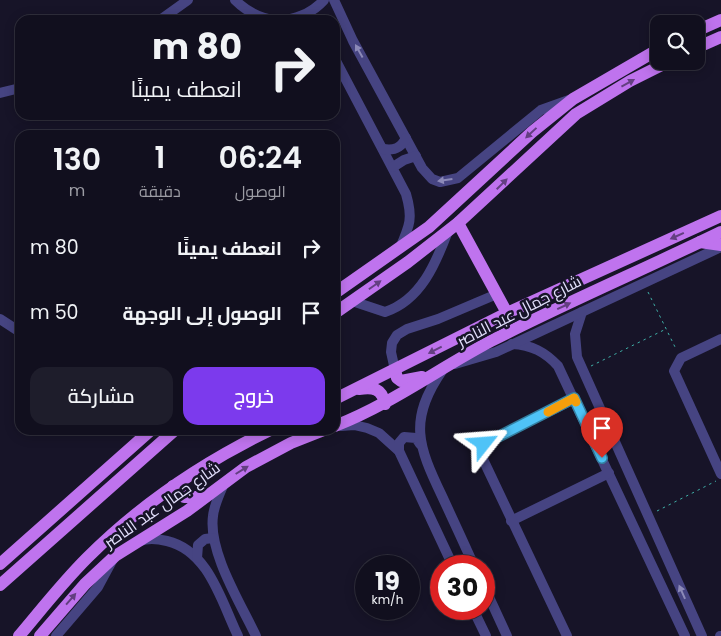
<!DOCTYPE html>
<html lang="ar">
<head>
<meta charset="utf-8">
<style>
	body { margin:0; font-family:Poppins,Cairo,sans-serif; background:#1e1d2b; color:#f1f3f6; direction:rtl; height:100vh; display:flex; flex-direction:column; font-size:19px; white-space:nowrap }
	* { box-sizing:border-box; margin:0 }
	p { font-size:16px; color:#9c9ca4 }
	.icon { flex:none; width:28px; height:28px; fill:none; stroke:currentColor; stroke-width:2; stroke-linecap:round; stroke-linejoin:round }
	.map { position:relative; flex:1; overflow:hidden; direction:ltr }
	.drawer { position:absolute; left:15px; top:130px; width:325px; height:305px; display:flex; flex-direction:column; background:#110f1e; border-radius:15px; box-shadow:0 2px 12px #0003,0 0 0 1px #302f3c; direction:rtl }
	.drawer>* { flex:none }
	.top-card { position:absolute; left:15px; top:15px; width:325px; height:105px; border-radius:15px; box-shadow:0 2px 12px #0003,0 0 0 1px #302f3c; direction:rtl; background:#110f1e; color:#f1f3f6; overflow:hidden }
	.buttons { position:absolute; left:650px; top:15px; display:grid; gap:10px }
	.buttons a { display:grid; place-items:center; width:55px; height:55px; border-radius:10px; background:#110f1e; box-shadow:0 2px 12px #0003,0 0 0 1px #302f3c; font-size:25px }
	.speed { position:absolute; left:355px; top:555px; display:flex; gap:10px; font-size:25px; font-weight:700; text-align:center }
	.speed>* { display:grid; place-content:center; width:65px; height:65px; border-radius:50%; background:#110f1e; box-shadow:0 2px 12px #0003,0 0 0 1px #302f3c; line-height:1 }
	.speed small { font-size:12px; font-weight:400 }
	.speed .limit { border:8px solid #d22; background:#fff; color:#111 }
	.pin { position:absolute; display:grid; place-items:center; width:42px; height:42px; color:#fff; margin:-51px -21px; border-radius:50% 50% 50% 0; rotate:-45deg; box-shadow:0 0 5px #0007 }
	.pin .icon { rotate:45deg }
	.me { position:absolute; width:55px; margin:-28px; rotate:62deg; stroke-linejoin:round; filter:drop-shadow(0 0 4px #0008) }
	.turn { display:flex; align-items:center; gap:18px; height:105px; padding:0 15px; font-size:22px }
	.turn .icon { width:65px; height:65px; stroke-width:2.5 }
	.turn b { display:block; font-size:35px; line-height:42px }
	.eta { display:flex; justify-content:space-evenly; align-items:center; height:85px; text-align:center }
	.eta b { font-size:30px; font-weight:600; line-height:35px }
	.primary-button { display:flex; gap:10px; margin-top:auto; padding:10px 15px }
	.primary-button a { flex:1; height:58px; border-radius:15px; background:#7c3aed; color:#fff; font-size:20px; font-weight:600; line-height:58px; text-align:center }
	.primary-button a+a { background:#1e1d2b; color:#f1f3f6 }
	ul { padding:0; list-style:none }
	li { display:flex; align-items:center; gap:15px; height:65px; padding:0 15px }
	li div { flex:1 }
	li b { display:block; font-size:19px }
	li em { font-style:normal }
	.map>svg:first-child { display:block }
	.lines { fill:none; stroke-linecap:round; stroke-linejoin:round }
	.path { stroke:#3fafa7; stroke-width:1; stroke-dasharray:2.5 4; stroke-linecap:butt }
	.minor { stroke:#464482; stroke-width:10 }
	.major { stroke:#bf73ee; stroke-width:12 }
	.oneway { fill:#8c8ab8 }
	.oneway2 { fill:#633f81 }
	.route-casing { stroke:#337fa1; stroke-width:12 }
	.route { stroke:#4fc3f7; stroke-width:9 }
	.slow { stroke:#f59e0b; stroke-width:9 }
	.labels { text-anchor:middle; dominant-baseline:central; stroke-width:5; stroke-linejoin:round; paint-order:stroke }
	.street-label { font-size:16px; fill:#e2dffb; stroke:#171428 }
</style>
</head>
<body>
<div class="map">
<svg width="721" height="636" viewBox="0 0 721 636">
	<rect width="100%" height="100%" fill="#171428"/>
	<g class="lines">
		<g class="path">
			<polyline points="648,292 676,349"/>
			<polyline points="591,366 666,329"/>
			<polyline points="657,511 716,481"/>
		</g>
		<g class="minor">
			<path d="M 235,0 C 247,12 259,18 275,20"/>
			<polyline points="334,0 353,41 422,168 432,179 440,182 458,178 541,110 569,100"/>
			<polyline points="160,20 188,0"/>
			<path d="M 285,20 C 301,17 313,12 324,0"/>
			<path d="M 335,59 L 406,194 C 413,218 410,225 400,248"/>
			<polyline points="0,93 20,88"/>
			<path d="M 383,149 C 394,151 401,148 406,138"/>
			<polyline points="393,167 404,160 416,156"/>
			<path d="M 352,301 L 385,312 C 421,300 436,263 448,231"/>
			<polyline points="582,312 575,334 577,357 702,636"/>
			<polyline points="0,319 20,332"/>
			<polyline points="721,339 681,358 674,371 721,474"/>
			<path d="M 512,344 C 532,345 545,352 558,366 L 685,636"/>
			<polyline points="455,364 496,352 721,247"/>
			<polyline points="395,370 391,352 392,343 397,335 407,329 438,319 497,294"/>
			<path d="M 442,371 C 408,420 418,446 442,496 C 453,520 464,543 474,566"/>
			<polyline points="341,426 354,425 367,428 379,433 399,451 453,566"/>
			<polyline points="399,451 399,443 404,437 416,438 420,444"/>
			<path d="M 224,483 C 220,494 214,505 213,516 C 208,552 241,604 256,636"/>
			<polyline points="511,521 609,473"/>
			<path d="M 140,541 C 148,538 158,539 167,541 C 209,551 221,601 238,636"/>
			<polyline points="197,558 198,545 205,539 213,538"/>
			<polyline points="484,586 507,636"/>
			<polyline points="473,609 486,636"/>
			<polyline points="56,636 98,587 112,561"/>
			<polyline points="567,636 480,453 481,448 488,442 574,399"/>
			<polyline points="720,636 721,636"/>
		</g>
		<g class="major">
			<polyline points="696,31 721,20"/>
			<polyline points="696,48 721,37"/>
			<polyline points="458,223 507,313"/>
			<polyline points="700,242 721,245"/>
			<polyline points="335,293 429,227 532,132 573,99 659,49"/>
			<polyline points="335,313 408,262 458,223 576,114 630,81 670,61"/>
			<polyline points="395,370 397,378 401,381 422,377"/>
			<path d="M 359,389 C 373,387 382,388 385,404"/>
			<polyline points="335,399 507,313 721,216"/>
			<path d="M 335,426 C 391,404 438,369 491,341 C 567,302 645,269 721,232"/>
			<polyline points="173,486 184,497 205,497"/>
			<polyline points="0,564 151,430"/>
			<polyline points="0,585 175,430"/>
			<path d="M 19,636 C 41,610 62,583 87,558 C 140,505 202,463 270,430"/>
			<polyline points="40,636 85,584 115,556 187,511 246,467 291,443 324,430"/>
		</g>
	</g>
	<defs><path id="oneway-solid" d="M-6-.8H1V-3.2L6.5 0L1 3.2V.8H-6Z" transform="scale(1.25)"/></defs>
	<g class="oneway">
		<use href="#oneway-solid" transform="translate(359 51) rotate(-119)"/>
		<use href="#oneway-solid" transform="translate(445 180) rotate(172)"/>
		<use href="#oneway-solid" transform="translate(682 592) rotate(-114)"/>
	</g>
	<g class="oneway2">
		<use href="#oneway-solid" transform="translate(628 83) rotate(-29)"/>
		<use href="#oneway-solid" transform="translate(531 133) rotate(137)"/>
		<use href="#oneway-solid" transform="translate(502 184) rotate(-45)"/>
		<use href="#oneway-solid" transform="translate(677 236) rotate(156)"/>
		<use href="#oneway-solid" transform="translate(375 285) rotate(-35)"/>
		<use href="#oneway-solid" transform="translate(564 306) rotate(-25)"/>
		<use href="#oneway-solid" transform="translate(435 350) rotate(153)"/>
		<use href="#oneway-solid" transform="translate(242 470) rotate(-32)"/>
		<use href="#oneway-solid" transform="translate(71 599) rotate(-49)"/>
	</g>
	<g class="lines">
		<defs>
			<polyline id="route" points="484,444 574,398 602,458"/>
		</defs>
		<use href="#route" class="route-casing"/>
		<use href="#route" class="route"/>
		<polyline class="slow" points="548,412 574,398 576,402"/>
	</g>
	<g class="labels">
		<g class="street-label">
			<text transform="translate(519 311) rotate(-27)">شارع جمال عبد الناصر</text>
			<text transform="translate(162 505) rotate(-35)">شارع جمال عبد الناصر</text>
		</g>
	</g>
</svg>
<div class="buttons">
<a><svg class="icon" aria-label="search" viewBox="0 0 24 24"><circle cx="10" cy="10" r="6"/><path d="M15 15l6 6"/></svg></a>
</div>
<div class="speed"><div>19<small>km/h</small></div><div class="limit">30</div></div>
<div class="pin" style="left:602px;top:458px;background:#d93025"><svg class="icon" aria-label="arrive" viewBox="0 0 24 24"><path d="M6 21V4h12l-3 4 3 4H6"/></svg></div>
<svg class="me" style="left:484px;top:444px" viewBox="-20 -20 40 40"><path d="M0-17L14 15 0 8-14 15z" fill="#4fc3f7" stroke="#fff" stroke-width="4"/></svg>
<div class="top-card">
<div class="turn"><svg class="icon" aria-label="right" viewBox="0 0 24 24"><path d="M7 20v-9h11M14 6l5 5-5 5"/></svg><div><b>80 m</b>انعطف يمينًا</div></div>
</div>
<section class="drawer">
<div class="eta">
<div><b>06:24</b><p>الوصول</p></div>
<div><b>1</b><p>دقيقة</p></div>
<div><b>130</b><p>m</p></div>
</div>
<ul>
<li><svg class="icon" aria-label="right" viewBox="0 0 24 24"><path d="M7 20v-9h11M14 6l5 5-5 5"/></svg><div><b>انعطف يمينًا</b></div><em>80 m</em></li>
<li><svg class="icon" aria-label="arrive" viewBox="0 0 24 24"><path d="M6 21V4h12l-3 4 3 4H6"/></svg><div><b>الوصول إلى الوجهة</b></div><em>50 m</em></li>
</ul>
<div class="primary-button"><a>خروج</a><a>مشاركة</a></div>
</section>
</div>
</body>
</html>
